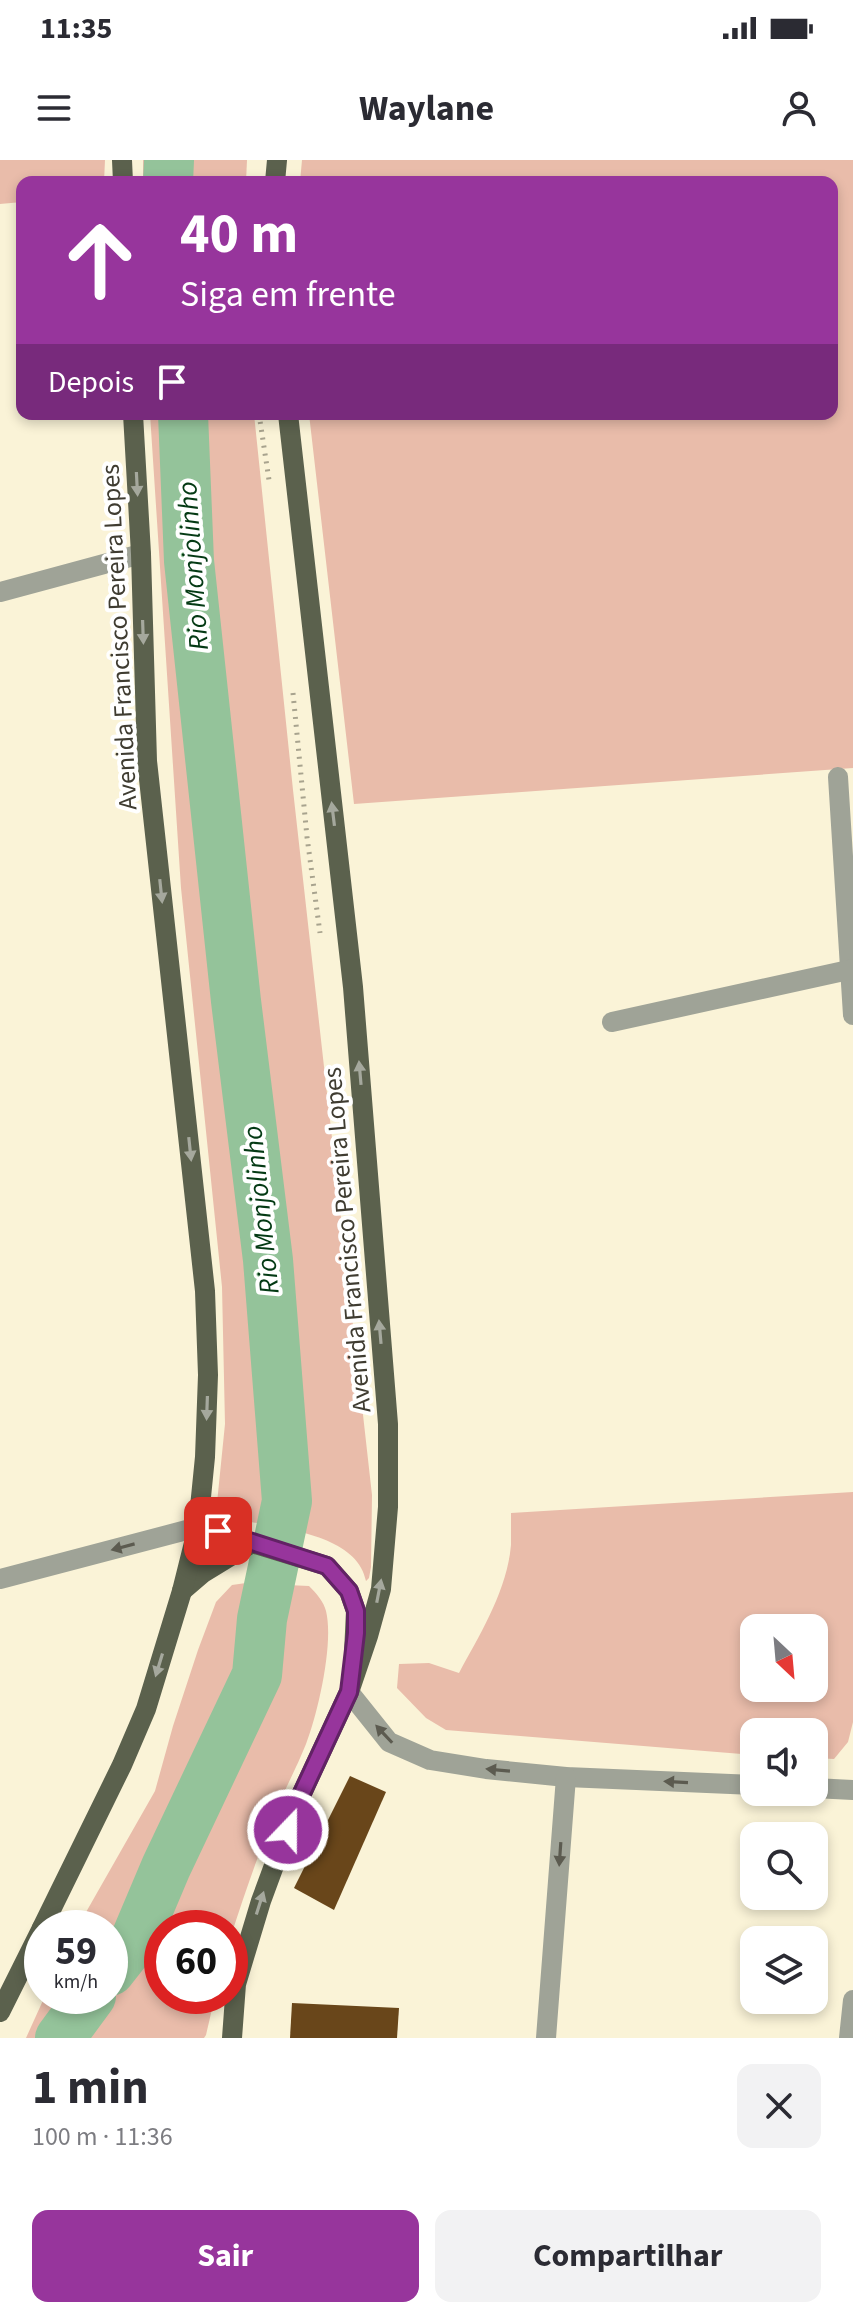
<!DOCTYPE html>
<html lang="pt">
<head>
<meta charset="utf-8">
<style>
	body { margin:0; font-family:"Source Sans 3",sans-serif; background:#f2f2f3; color:#2b2b33; height:100vh; display:flex; flex-direction:column; font-size:30px; white-space:nowrap }
	* { box-sizing:border-box; margin:0 }
	p { font-size:26px; color:#7c7c81 }
	.icon { flex:none; width:44px; height:44px; fill:none; stroke:currentColor; stroke-width:2; stroke-linecap:round; stroke-linejoin:round }
	.map { position:relative; height:1878px; overflow:hidden }
	.side { display:flex; flex-direction:column; background:#fff; flex:1 }
	.side>* { flex:none }
	.top-card { position:absolute; left:16px; top:16px; width:822px; height:244px; border-radius:16px; box-shadow:0 4px 12px #0003; background:#97359c; color:#fff; overflow:hidden }
	.needle { width:52px; rotate:154deg }
	.buttons { position:absolute; left:740px; top:1454px; display:grid; gap:16px }
	.buttons a { display:grid; place-items:center; width:88px; height:88px; border-radius:16px; background:#fff; box-shadow:0 4px 12px #0003; font-size:40px }
	.speed { position:absolute; left:24px; top:1750px; display:flex; gap:16px; font-size:40px; font-weight:700; text-align:center }
	.speed>* { display:grid; place-content:center; width:104px; height:104px; border-radius:50%; background:#fff; box-shadow:0 4px 12px #0003; line-height:1 }
	.speed small { font-size:20px; font-weight:400 }
	.speed .limit { border:12px solid #d22; background:#fff; color:#111 }
	.pin { position:absolute; display:grid; place-items:center; width:68px; height:68px; color:#fff; margin:-34px; border-radius:16px; box-shadow:0 4px 12px #0006 }
	.me { position:absolute; width:88px; margin:-44px; rotate:22deg; stroke-linejoin:round; filter:drop-shadow(0 0 6px #0008) }
	.turn { display:flex; align-items:center; gap:28px; height:168px; padding:0 32px; font-size:36px }
	.turn .icon { width:104px; height:104px; stroke-width:2.5 }
	.turn b { display:block; font-size:56px; line-height:68px }
	.then { display:flex; align-items:center; height:76px; padding:0 32px; background:#0003; gap:16px; font-size:30px }
	.round { display:grid; place-items:center; flex:none; width:84px; height:84px; border-radius:16px; background:#f2f2f3 }
	.head { display:flex; align-items:center; justify-content:space-between; height:136px; padding:0 32px }
	h1 { font-size:48px; font-weight:700; line-height:60px }
	.action { display:flex; gap:16px; margin-top:auto; padding:16px 32px }
	.action a { flex:1; height:92px; border-radius:16px; background:#97359c; color:#fff; font-size:32px; font-weight:700; line-height:92px; text-align:center }
	.action a+a { background:#f2f2f3; color:#2b2b33 }
	.status { display:flex; justify-content:space-between; align-items:center; height:56px; padding:0 40px; background:#fff; direction:ltr }
	.status svg { height:22px; fill:currentColor }
	header { display:flex; justify-content:space-between; align-items:center; height:104px; padding:0 32px; background:#fff; font-size:36px; font-weight:700 }
	.map>svg:first-child { display:block }
	.green { fill:#e9bcaa; fill-rule:evenodd }
	.lines { fill:none; stroke-linecap:round; stroke-linejoin:round }
	.river { stroke:#94c39a; stroke-width:50 }
	.building { fill:#69461a }
	.path { stroke:#a8a38e; stroke-width:5; stroke-dasharray:2 6; stroke-linecap:butt }
	.minor { stroke:#9fa397; stroke-width:20 }
	.primary { stroke:#5b614d; stroke-width:20 }
	.oneway { fill:#a5a89d }
	.oneway2 { fill:#5c5b50 }
	.route-casing { stroke:#622265; stroke-width:20 }
	.route { stroke:#97359c; stroke-width:14 }
	.labels { text-anchor:middle; dominant-baseline:central; stroke-width:8; stroke-linejoin:round; paint-order:stroke }
	.street-label { font-size:26px; fill:#3f3c31; stroke:#fff }
	.water-label { font-size:28px; font-style:italic; fill:#043a14; stroke:#fff }
</style>
</head>
<body>
<div class="status"><b>11:35</b><svg viewBox="0 0 49 12"><path d="M0 12V9h3v3zM5 12V6h3v6zM10 12V3h3v9zM15 12V0h3v12zM26 1h20v11H26zM47 4h2v5h-2z"/></svg></div>
<header><svg class="icon" aria-label="menu" viewBox="0 0 24 24"><path d="M4 6h16M4 12h16M4 18h16"/></svg>Waylane<svg class="icon" aria-label="person" viewBox="0 0 24 24"><circle cx="12" cy="8" r="4"/><path d="M4 21q1-7 8-7t8 7"/></svg></header>
<div class="map">
<svg width="853" height="1878" viewBox="0 0 853 1878">
	<rect width="100%" height="100%" fill="#faf3d7"/>
	<g class="green">
		<polygon points="0,0 105,0 104,22 22,22 22,42 0,44"/>
		<polygon points="143,0 247,0 246,22 143,22"/>
		<polygon points="302,0 853,0 853,608 354,644 309,254 832,254 832,22 300,22"/>
		<path d="M 150,254 L 254,254 L 293,630 L 372,1335 L 371,1407 L 369,1418 L 366,1421 C 356,1369 264,1368 224,1356 L 219,1352 L 217,1343 L 225,1264 L 222,1127 L 181,728 Z"/>
		<path d="M 853,1332 L 853,1562 L 848,1582 L 834,1599 L 814,1598 L 814,1572 L 754,1572 L 754,1595 L 446,1570 L 426,1558 L 397,1528 L 399,1504 L 429,1503 L 459,1513 C 480,1474 507,1431 511,1385 C 511,1374 511,1363 511,1353 ZM 814,1468 L 814,1528 L 754,1528 L 754,1468 Z"/>
		<path d="M 246,1423 L 309,1426 C 316,1433 324,1442 326,1451 C 334,1483 318,1553 306,1584 C 296,1609 283,1633 273,1657 C 257,1698 243,1738 230,1779 L 230,1768 L 162,1768 L 162,1836 L 215,1836 L 206,1875 L 204,1878 L 26,1878 L 45,1836 L 110,1836 L 110,1768 L 77,1768 L 155,1631 L 173,1566 L 198,1490 L 216,1442 L 232,1425 Z"/>
	</g>
	<g class="lines">
		<g class="river">
			<polyline points="168,22 169,0"/>
			<polyline points="110,1811 136,1778 166,1707 257,1515 262,1459 287,1341 268,1100 236,841 189,401 183,254"/>
			<polyline points="60,1878 91,1836"/>
		</g>
	</g>
	<g class="building">
		<polygon points="350,1616 386,1632 334,1750 294,1728"/>
		<polygon points="292,1843 399,1848 397,1878 290,1878"/>
	</g>
	<g class="lines">
		<g class="path">
			<polyline points="259,254 269,320"/>
			<polyline points="293,533 307,677 320,773"/>
		</g>
		<g class="minor">
			<polyline points="0,432 141,394"/>
			<polyline points="838,617 853,855"/>
			<polyline points="612,862 853,809"/>
			<polyline points="0,1419 198,1367"/>
			<polyline points="349,1532 389,1582 430,1600 486,1609 566,1617 754,1625"/>
			<polyline points="814,1628 853,1630"/>
			<polyline points="546,1878 566,1617"/>
			<polyline points="849,1878 853,1840"/>
		</g>
		<g class="primary">
			<polyline points="122,0 123,22"/>
			<polyline points="275,22 277,0"/>
			<polyline points="198,1367 235,1375 252,1383 327,1406 349,1431 356,1451 354,1493"/>
			<polyline points="182,1431 203,1413 252,1383"/>
			<polyline points="42,1768 122,1605 146,1549 182,1431 198,1367 205,1297 208,1215 205,1131 147,601 141,394 133,254"/>
			<polyline points="0,1852 42,1768"/>
			<polyline points="232,1878 236,1824 261,1741 296,1646 349,1532 368,1476 381,1429 388,1347 388,1264 353,827 288,254"/>
		</g>
	</g>
	<defs><path id="oneway-solid" d="M-6-.8H1V-3.2L6.5 0L1 3.2V.8H-6Z" transform="scale(2)"/></defs>
	<g class="oneway">
		<use href="#oneway-solid" transform="translate(137 324) rotate(87)"/>
		<use href="#oneway-solid" transform="translate(143 472) rotate(88)"/>
		<use href="#oneway-solid" transform="translate(333 654) rotate(-97)"/>
		<use href="#oneway-solid" transform="translate(161 731) rotate(84)"/>
		<use href="#oneway-solid" transform="translate(360 913) rotate(-95)"/>
		<use href="#oneway-solid" transform="translate(190 989) rotate(84)"/>
		<use href="#oneway-solid" transform="translate(380 1172) rotate(-95)"/>
		<use href="#oneway-solid" transform="translate(207 1248) rotate(92)"/>
		<use href="#oneway-solid" transform="translate(379 1431) rotate(-79)"/>
		<use href="#oneway-solid" transform="translate(159 1505) rotate(107)"/>
		<use href="#oneway-solid" transform="translate(260 1743) rotate(-72)"/>
	</g>
	<g class="oneway2">
		<use href="#oneway-solid" transform="translate(123 1387) rotate(165)"/>
		<use href="#oneway-solid" transform="translate(384 1574) rotate(-133)"/>
		<use href="#oneway-solid" transform="translate(498 1610) rotate(-175)"/>
		<use href="#oneway-solid" transform="translate(676 1622) rotate(-177)"/>
		<use href="#oneway-solid" transform="translate(560 1694) rotate(94)"/>
	</g>
	<g class="lines">
		<defs>
			<polyline id="route" points="218,1371 327,1406 349,1431 356,1451 356,1473 349,1532 296,1646 288,1670"/>
		</defs>
		<use href="#route" class="route-casing"/>
		<use href="#route" class="route"/>
	</g>
	<g class="labels">
		<g class="street-label">
			<text transform="translate(119 477) rotate(-93)">Avenida Francisco Pereira Lopes</text>
			<text transform="translate(347 1080) rotate(-95)">Avenida Francisco Pereira Lopes</text>
		</g>
		<g class="water-label">
			<text transform="translate(193 406) rotate(-94)">Rio Monjolinho</text>
			<text transform="translate(261 1050) rotate(-96)">Rio Monjolinho</text>
		</g>
	</g>
</svg>
<div class="buttons">
<a><svg class="needle" viewBox="-14 -14 28 28"><path d="M0-13l5 13h-10z" fill="#e53935"/><path d="M0 13l5-13h-10z" fill="#7c7c81"/></svg></a>
<a><svg class="icon" aria-label="sound" viewBox="0 0 24 24"><path d="M4 9h4l5-4v14l-5-4H4zM17 9q2 3 0 6"/></svg></a>
<a><svg class="icon" aria-label="search" viewBox="0 0 24 24"><circle cx="10" cy="10" r="6"/><path d="M15 15l6 6"/></svg></a>
<a><svg class="icon" aria-label="layers" viewBox="0 0 24 24"><path d="M12 4l9 5-9 5-9-5zM3 14l9 5 9-5"/></svg></a>
</div>
<div class="speed"><div>59<small>km/h</small></div><div class="limit">60</div></div>
<div class="pin" style="left:218px;top:1371px;background:#d93025"><svg class="icon" aria-label="arrive" viewBox="0 0 24 24"><path d="M6 21V4h12l-3 4 3 4H6"/></svg></div>
<svg class="me" style="left:288px;top:1670px" viewBox="-20 -20 40 40"><circle r="17" fill="#97359c" stroke="#fff" stroke-width="3"/><path d="M0-11L8 9 0 5-8 9z" fill="#fff"/></svg>
<div class="top-card">
<div class="turn"><svg class="icon" aria-label="ahead" viewBox="0 0 24 24"><path d="M12 20V5M6 11l6-6 6 6"/></svg><div><b>40 m</b>Siga em frente</div></div>
<div class="then">Depois<svg class="icon" aria-label="arrive" viewBox="0 0 24 24"><path d="M6 21V4h12l-3 4 3 4H6"/></svg></div>
</div>
</div>
<section class="side">
<div class="head"><div><h1>1 min</h1><p>100 m · 11:36</p></div><a class="round"><svg class="icon" aria-label="close" viewBox="0 0 24 24"><path d="M6 6l12 12M18 6L6 18"/></svg></a></div>
<div class="action"><a>Sair</a><a>Compartilhar</a></div>
</section>
</body>
</html>
